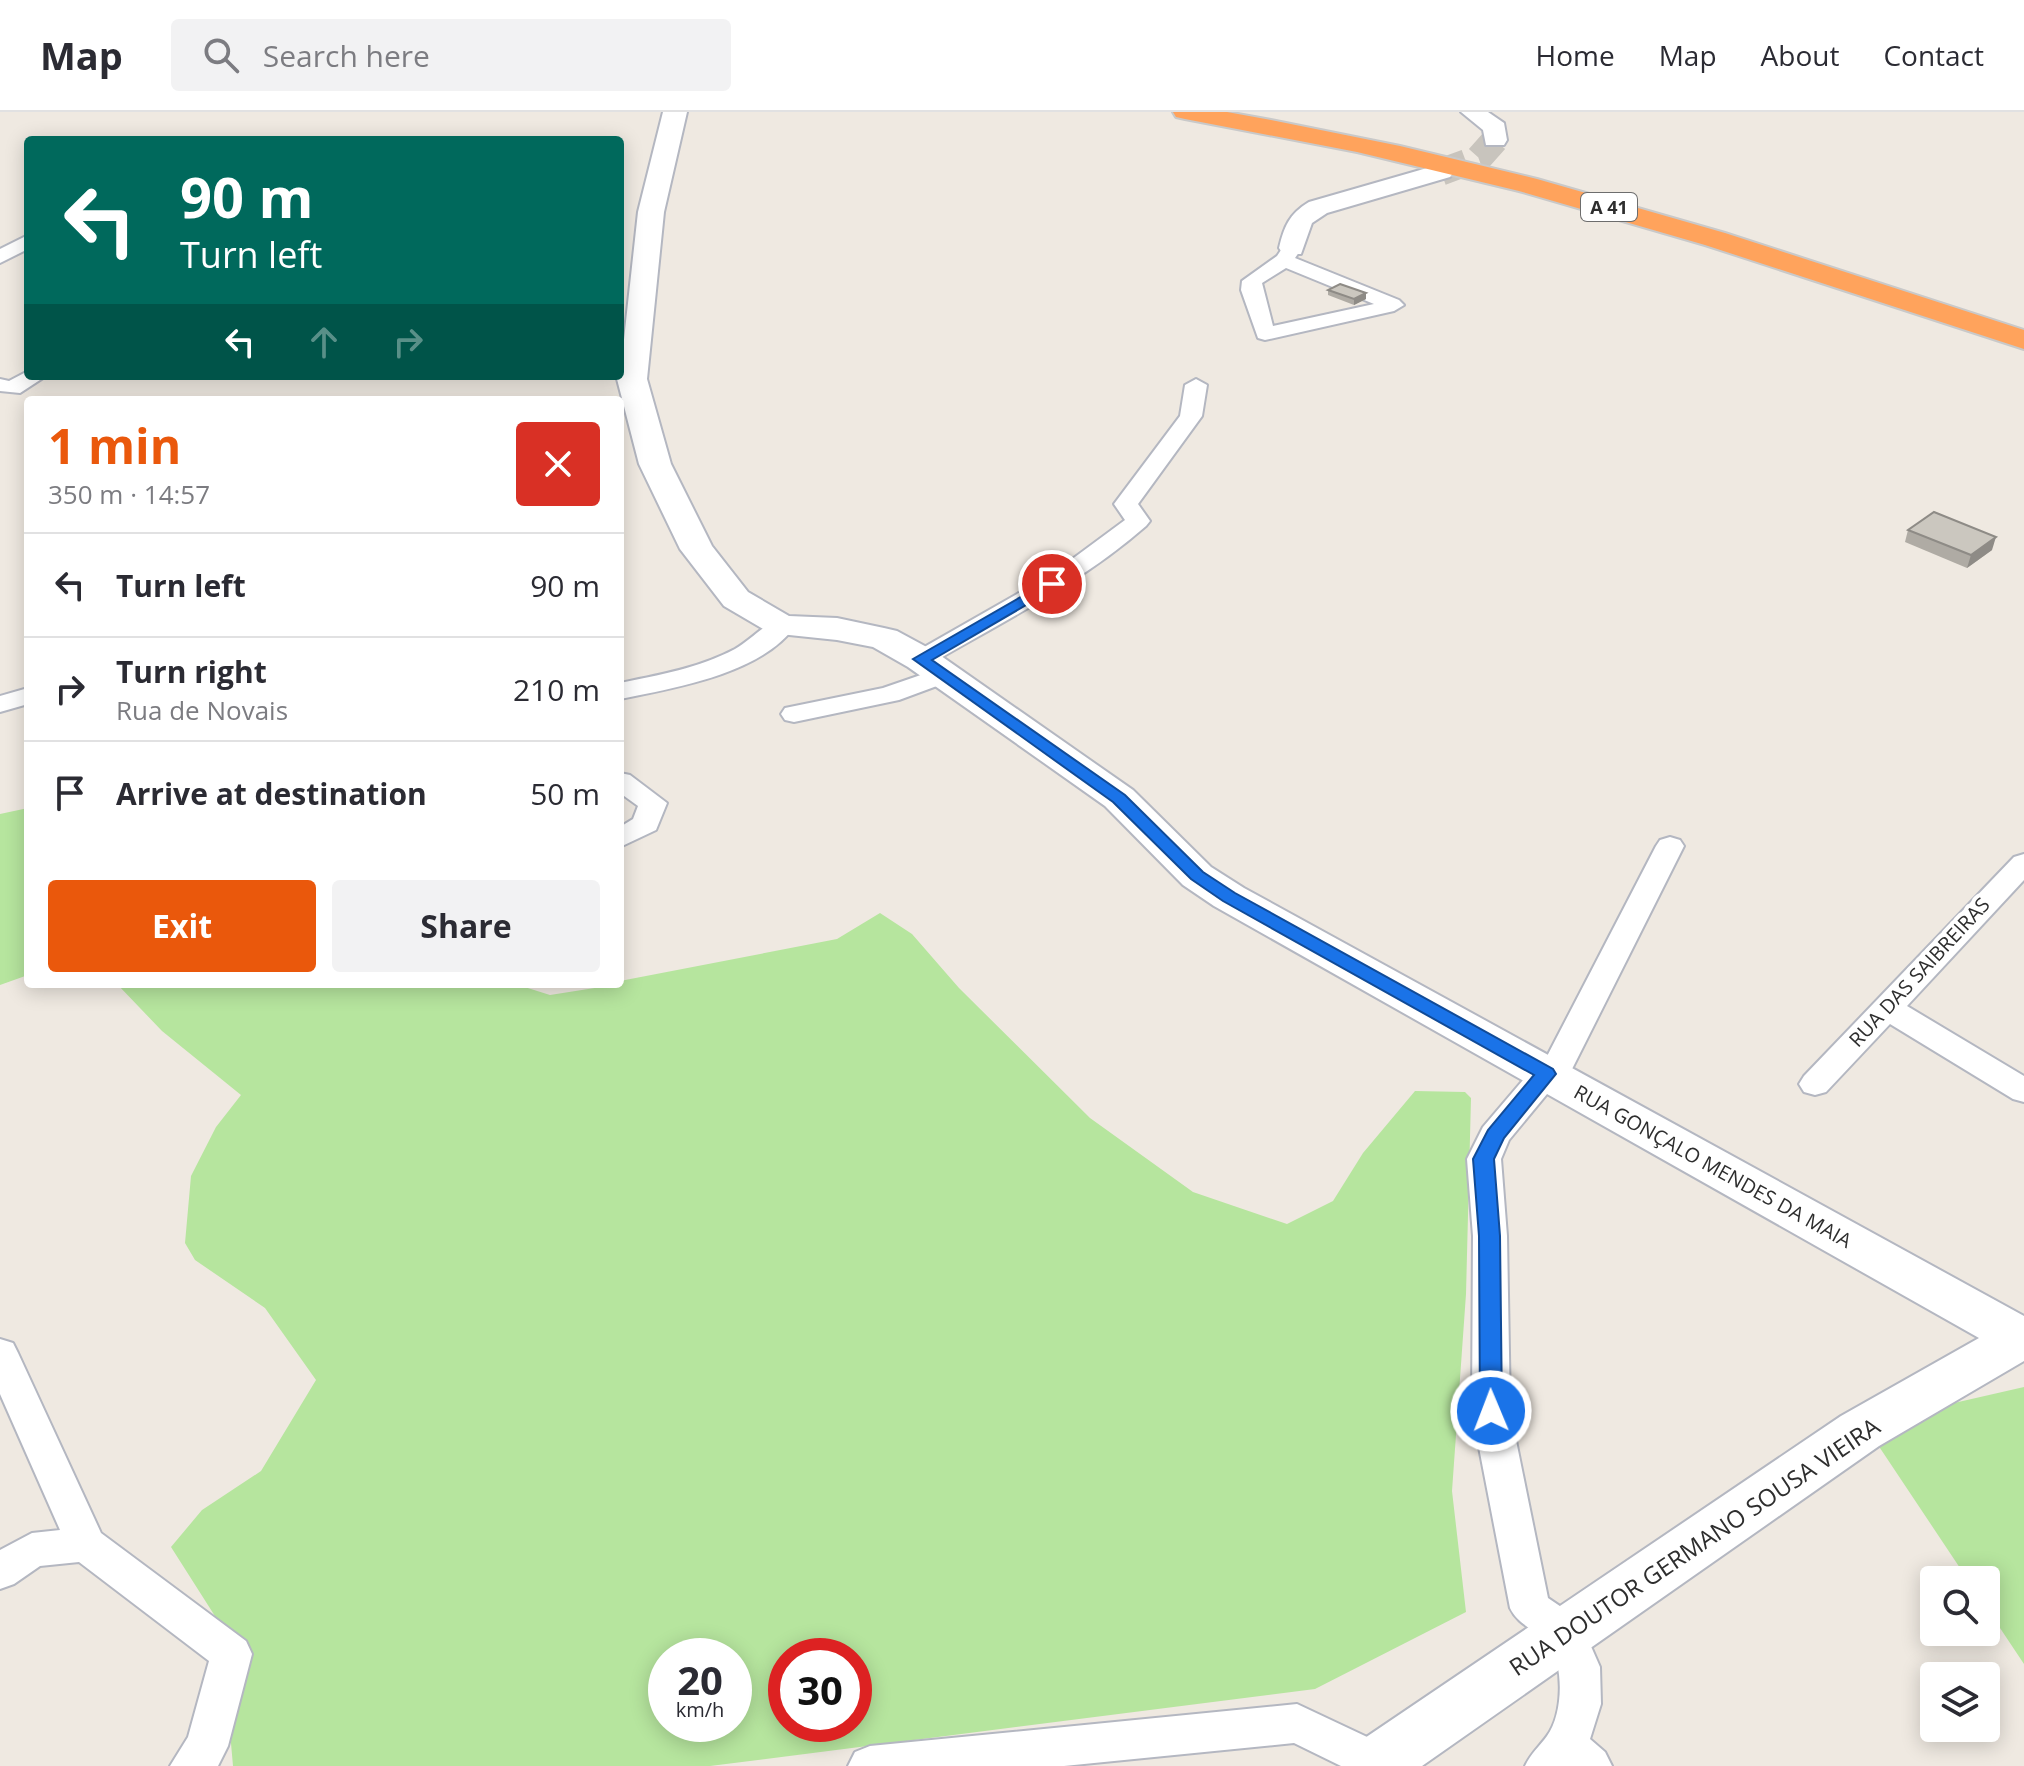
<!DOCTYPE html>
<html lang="en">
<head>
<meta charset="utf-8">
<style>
	body { margin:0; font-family:"Open Sans",sans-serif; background:#f2f2f3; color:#2b2b33; height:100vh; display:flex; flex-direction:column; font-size:30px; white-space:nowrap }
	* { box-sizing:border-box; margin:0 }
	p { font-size:26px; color:#7c7c81 }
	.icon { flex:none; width:44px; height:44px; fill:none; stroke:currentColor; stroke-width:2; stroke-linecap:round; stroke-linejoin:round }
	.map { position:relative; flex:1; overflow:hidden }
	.details { position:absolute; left:24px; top:284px; width:600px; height:592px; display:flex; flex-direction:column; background:#fff; border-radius:8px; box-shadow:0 4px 20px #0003 }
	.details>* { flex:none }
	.guide { position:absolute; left:24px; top:24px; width:600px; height:244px; border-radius:8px; box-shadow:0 4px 20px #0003; background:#00695c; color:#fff; overflow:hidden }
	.tools { position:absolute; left:1920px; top:1454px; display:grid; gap:16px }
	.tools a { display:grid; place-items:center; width:80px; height:80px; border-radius:8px; background:#fff; box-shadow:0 4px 20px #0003; font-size:40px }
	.speed { position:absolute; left:648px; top:1526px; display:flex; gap:16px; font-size:40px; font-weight:700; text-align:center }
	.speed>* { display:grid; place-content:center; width:104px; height:104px; border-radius:50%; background:#fff; box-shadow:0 4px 20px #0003; line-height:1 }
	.speed small { font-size:20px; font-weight:400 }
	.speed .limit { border:12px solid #d22; background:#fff; color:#111 }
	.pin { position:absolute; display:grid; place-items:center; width:68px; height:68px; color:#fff; margin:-34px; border:4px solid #fff; border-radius:50%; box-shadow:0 2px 8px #0007 }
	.me { position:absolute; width:88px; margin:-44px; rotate:359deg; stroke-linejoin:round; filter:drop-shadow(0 0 6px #0008) }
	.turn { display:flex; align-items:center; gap:28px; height:168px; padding:0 24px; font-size:36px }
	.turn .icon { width:104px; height:104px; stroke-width:2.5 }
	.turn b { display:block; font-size:56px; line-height:68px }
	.lanes { display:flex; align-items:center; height:76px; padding:0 24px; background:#0003; justify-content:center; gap:40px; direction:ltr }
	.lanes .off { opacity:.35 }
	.round { display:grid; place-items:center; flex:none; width:84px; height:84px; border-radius:8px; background:#f2f2f3 }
	.head { display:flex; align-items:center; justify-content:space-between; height:136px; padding:0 24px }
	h1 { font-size:48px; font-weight:700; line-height:60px; color:#ea580c }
	.button { display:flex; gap:16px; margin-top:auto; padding:16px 24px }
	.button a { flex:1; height:92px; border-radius:8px; background:#ea580c; color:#fff; font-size:32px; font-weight:700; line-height:92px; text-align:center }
	.button a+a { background:#f2f2f3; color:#2b2b33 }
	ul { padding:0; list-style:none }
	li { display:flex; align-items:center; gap:24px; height:104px; padding:0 24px; border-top:2px solid #e1e1e2 }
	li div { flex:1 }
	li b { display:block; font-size:30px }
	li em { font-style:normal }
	header { display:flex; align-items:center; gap:48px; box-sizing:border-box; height:112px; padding:0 40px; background:#fff; border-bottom:2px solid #e1e1e2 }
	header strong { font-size:38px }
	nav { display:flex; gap:44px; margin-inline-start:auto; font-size:28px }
	.search { width:560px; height:72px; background:#f2f2f3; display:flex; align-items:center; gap:20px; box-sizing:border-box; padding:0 28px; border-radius:8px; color:#7c7c81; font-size:30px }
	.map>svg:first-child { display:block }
	.green { fill:#b6e59e; fill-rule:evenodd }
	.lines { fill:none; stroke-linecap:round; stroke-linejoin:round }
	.secondary-tunnel { stroke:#c8c4bd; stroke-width:27; stroke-dasharray:27 13; stroke-linecap:butt }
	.street-casing { stroke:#b4b7c1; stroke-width:4 }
	.secondary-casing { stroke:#b4b7c1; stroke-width:4 }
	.highway-casing { stroke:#c9c9c9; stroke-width:4 }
	.street { fill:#fff; fill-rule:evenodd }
	.secondary { fill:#fff; fill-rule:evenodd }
	.highway { fill:#ffa35c; fill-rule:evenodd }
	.wall { fill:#afaba4 }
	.shaded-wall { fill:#8e8b86 }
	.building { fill:#cbc7bf; stroke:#8e8b86; stroke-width:2 }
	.route { fill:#1a73e8; stroke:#114b97; stroke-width:2 }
	.labels { text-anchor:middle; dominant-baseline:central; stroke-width:8; stroke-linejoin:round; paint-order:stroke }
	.shield { fill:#fff; stroke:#6d6d6d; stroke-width:2 }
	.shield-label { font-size:18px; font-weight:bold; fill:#2e2e2e }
	.street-label { font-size:20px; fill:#2e2e2e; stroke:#fff }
	.near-street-label { font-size:24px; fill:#2e2e2e; stroke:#fff }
</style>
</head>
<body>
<header>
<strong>Map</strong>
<div class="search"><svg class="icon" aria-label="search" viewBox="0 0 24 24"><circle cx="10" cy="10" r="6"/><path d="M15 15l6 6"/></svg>Search here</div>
<nav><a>Home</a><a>Map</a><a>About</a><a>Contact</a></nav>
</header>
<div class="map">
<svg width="2024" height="1654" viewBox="0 0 2024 1654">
	<rect width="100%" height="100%" fill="#efe9e1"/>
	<g class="green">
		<polygon points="28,696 28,863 0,873 0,702"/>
		<path d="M 880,801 L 912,822 L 959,876 L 1090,1006 L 1193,1080 L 1287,1112 L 1333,1089 L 1363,1041 L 1415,979 L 1465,980 L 1471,986 L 1466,1182 L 1452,1379 L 1466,1500 L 1315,1577 L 710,1654 L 233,1654 L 230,1620 L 248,1556 L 171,1435 L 202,1398 L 261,1359 L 316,1268 L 265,1196 L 195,1148 L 185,1131 L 191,1064 L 216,1015 L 241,983 L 162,919 L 117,872 L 515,872 L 550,883 L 620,872 L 620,869 L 837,827 ZM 666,1544 L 734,1544 L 734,1612 L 666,1612 ZM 786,1544 L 854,1544 L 854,1612 L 786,1612 Z"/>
		<polygon points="2024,1275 2024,1552 1986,1495 1986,1468 1968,1468 1878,1333 1954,1291"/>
	</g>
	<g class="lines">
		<polyline class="secondary-tunnel" points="1441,60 1479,46 1495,28"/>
		<defs>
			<g id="street">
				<polygon points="28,123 28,137 0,151 0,137"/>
				<path d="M 1292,130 L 1302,136 L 1295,146 L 1399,188 L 1404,193 L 1394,199 L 1265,228 L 1258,226 L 1241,178 L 1242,169 L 1277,144 L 1285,132 ZM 1286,156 L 1374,192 L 1273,214 L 1262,171 Z"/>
				<polygon points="28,259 28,264 46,264 20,281 0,279 0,267 9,269"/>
				<path d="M 1196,267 L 1207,273 L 1202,304 L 1138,392 L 1150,409 L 1146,414 C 1081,471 1004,509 930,552 L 912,552 L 908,547 L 912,542 L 1052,462 L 1125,408 L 1114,392 L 1180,304 L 1185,273 Z"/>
				<path d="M 782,506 L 791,509 L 795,514 C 761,562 674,576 620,587 L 620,571 C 659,563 699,556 735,537 C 751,528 765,511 782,506 Z"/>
				<polygon points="944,555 953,558 957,563 953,568 899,588 794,610 785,608 781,602 785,596 883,576"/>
				<polygon points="28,576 28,592 0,600 0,584"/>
				<polygon points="620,661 630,663 667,691 656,718 620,735 620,715 633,707 638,694 620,681"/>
				<path d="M 1670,725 L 1680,728 L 1684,734 L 1568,965 L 1563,973 L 1552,976 L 1509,1028 L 1501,1047 L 1507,1124 L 1510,1299 L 1548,1486 L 1579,1507 L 1600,1555 L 1601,1592 L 1590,1627 L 1605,1640 L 1612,1654 L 1525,1654 C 1531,1641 1539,1635 1547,1624 C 1563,1602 1564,1556 1550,1534 C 1539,1518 1519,1515 1510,1496 L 1472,1299 L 1473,1124 L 1467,1047 L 1483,1015 L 1535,954 L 1543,952 L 1656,734 L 1660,728 Z"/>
				<polygon points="2024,742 2024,768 1907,894 2024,964 2024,990 2013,987 1890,912 1826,980 1815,983 1804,980 1799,972 1804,964 2014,745"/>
				<polygon points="0,1227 13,1231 18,1241 101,1421 246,1529 252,1542 228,1634 218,1654 170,1654 188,1625 209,1549 79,1450 40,1454 14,1472 0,1477 0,1438 32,1421 60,1418 0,1282"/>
				<polygon points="1297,1592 1399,1640 1406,1654 1341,1654 1294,1631 1064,1654 848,1654 855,1640 870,1634"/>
			</g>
			<g id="secondary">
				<polygon points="663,0 687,0 664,100 647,267 671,352 712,434 748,480 789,504 837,506 884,516 897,519 934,539 1133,678 1211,755 1244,776 2024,1204 2024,1249 1879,1334 1422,1654 1344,1654 1353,1634 1841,1304 1979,1226 1214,794 1183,773 1105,694 908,555 873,535 837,528 770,521 724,494 680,437 639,352 617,267 620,264 638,100"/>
				<polygon points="1461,0 1488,0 1504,11 1507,28 1504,33 1486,33 1483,18"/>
				<path d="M 1441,52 L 1450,55 L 1454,60 L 1450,65 L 1327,101 L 1312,111 L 1301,142 L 1283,142 L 1279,136 C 1284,115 1289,102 1309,90 Z"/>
			</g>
			<polygon id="highway" points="1173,0 1227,0 1271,8 1400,34 1537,67 1725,121 2024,218 2024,237 1705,133 1519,79 1357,40 1185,7 1176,5"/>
		</defs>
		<use href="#street" class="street-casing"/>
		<use href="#secondary" class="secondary-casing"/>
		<use href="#highway" class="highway-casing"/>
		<use href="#street" class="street"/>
		<use href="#secondary" class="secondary"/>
		<use href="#highway" class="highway"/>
	</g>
	<g class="wall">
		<polygon points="1328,178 1366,181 1366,187 1354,193 1328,183"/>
		<polygon points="1908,418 1992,438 1967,456 1905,430"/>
	</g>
	<g class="shaded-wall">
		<polygon points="1366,181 1366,187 1354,193 1354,187"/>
		<polygon points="1996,425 1992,438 1967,456 1971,443"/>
	</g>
	<g class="building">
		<polygon points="1340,172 1366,181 1354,187 1328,178"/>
		<polygon points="1934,400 1996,425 1971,443 1908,418"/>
	</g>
	<polygon class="route" points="1052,467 1059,472 1057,475 932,548 1125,683 1203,760 1235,781 1553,957 1556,962 1504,1026 1494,1047 1500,1124 1502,1299 1499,1305 1491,1308 1483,1305 1480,1299 1479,1124 1473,1047 1488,1018 1534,963 1223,789 1191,767 1113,690 913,547"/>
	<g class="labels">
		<rect class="shield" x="1581" y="81" width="56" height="28" rx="6"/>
		<g class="shield-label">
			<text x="1609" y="95">A 41</text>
		</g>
		<g class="street-label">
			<text transform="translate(1919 860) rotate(-47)">RUA DAS SAIBREIRAS</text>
			<text transform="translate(1713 1054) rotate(29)">RUA GONÇALO MENDES DA MAIA</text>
		</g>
		<g class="near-street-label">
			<text transform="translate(1694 1434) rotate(-34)">RUA DOUTOR GERMANO SOUSA VIEIRA</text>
		</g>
	</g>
</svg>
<div class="tools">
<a><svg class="icon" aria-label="search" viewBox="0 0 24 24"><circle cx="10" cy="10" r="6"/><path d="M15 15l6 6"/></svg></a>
<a><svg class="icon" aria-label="layers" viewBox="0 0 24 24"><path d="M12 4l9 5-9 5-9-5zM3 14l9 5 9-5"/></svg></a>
</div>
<div class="speed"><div>20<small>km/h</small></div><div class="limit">30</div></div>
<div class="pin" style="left:1052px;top:472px;background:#d93025"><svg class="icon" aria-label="arrive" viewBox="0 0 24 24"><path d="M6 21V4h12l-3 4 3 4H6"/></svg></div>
<svg class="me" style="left:1491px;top:1299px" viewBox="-20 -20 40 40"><circle r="17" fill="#1a73e8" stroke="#fff" stroke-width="3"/><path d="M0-11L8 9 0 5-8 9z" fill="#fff"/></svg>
<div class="guide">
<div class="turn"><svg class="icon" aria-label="left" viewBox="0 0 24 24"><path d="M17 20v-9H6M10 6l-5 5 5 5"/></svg><div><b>90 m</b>Turn left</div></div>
<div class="lanes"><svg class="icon" aria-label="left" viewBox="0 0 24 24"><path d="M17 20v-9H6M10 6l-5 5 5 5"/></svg><svg class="icon off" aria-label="ahead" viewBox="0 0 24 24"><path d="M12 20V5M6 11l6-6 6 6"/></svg><svg class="icon off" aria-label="right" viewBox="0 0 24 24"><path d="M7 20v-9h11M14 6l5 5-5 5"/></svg></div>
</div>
<section class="details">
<div class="head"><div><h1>1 min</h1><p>350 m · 14:57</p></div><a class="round" style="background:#d93025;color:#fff"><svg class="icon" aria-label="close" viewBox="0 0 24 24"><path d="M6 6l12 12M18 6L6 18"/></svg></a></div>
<ul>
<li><svg class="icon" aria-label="left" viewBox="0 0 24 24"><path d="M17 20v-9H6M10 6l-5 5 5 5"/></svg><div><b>Turn left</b></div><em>90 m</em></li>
<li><svg class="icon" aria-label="right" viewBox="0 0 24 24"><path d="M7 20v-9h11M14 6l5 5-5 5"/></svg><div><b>Turn right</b><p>Rua de Novais</p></div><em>210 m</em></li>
<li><svg class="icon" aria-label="arrive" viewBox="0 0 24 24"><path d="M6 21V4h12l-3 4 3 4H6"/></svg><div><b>Arrive at destination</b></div><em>50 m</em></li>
</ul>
<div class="button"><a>Exit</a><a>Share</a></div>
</section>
</div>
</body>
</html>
